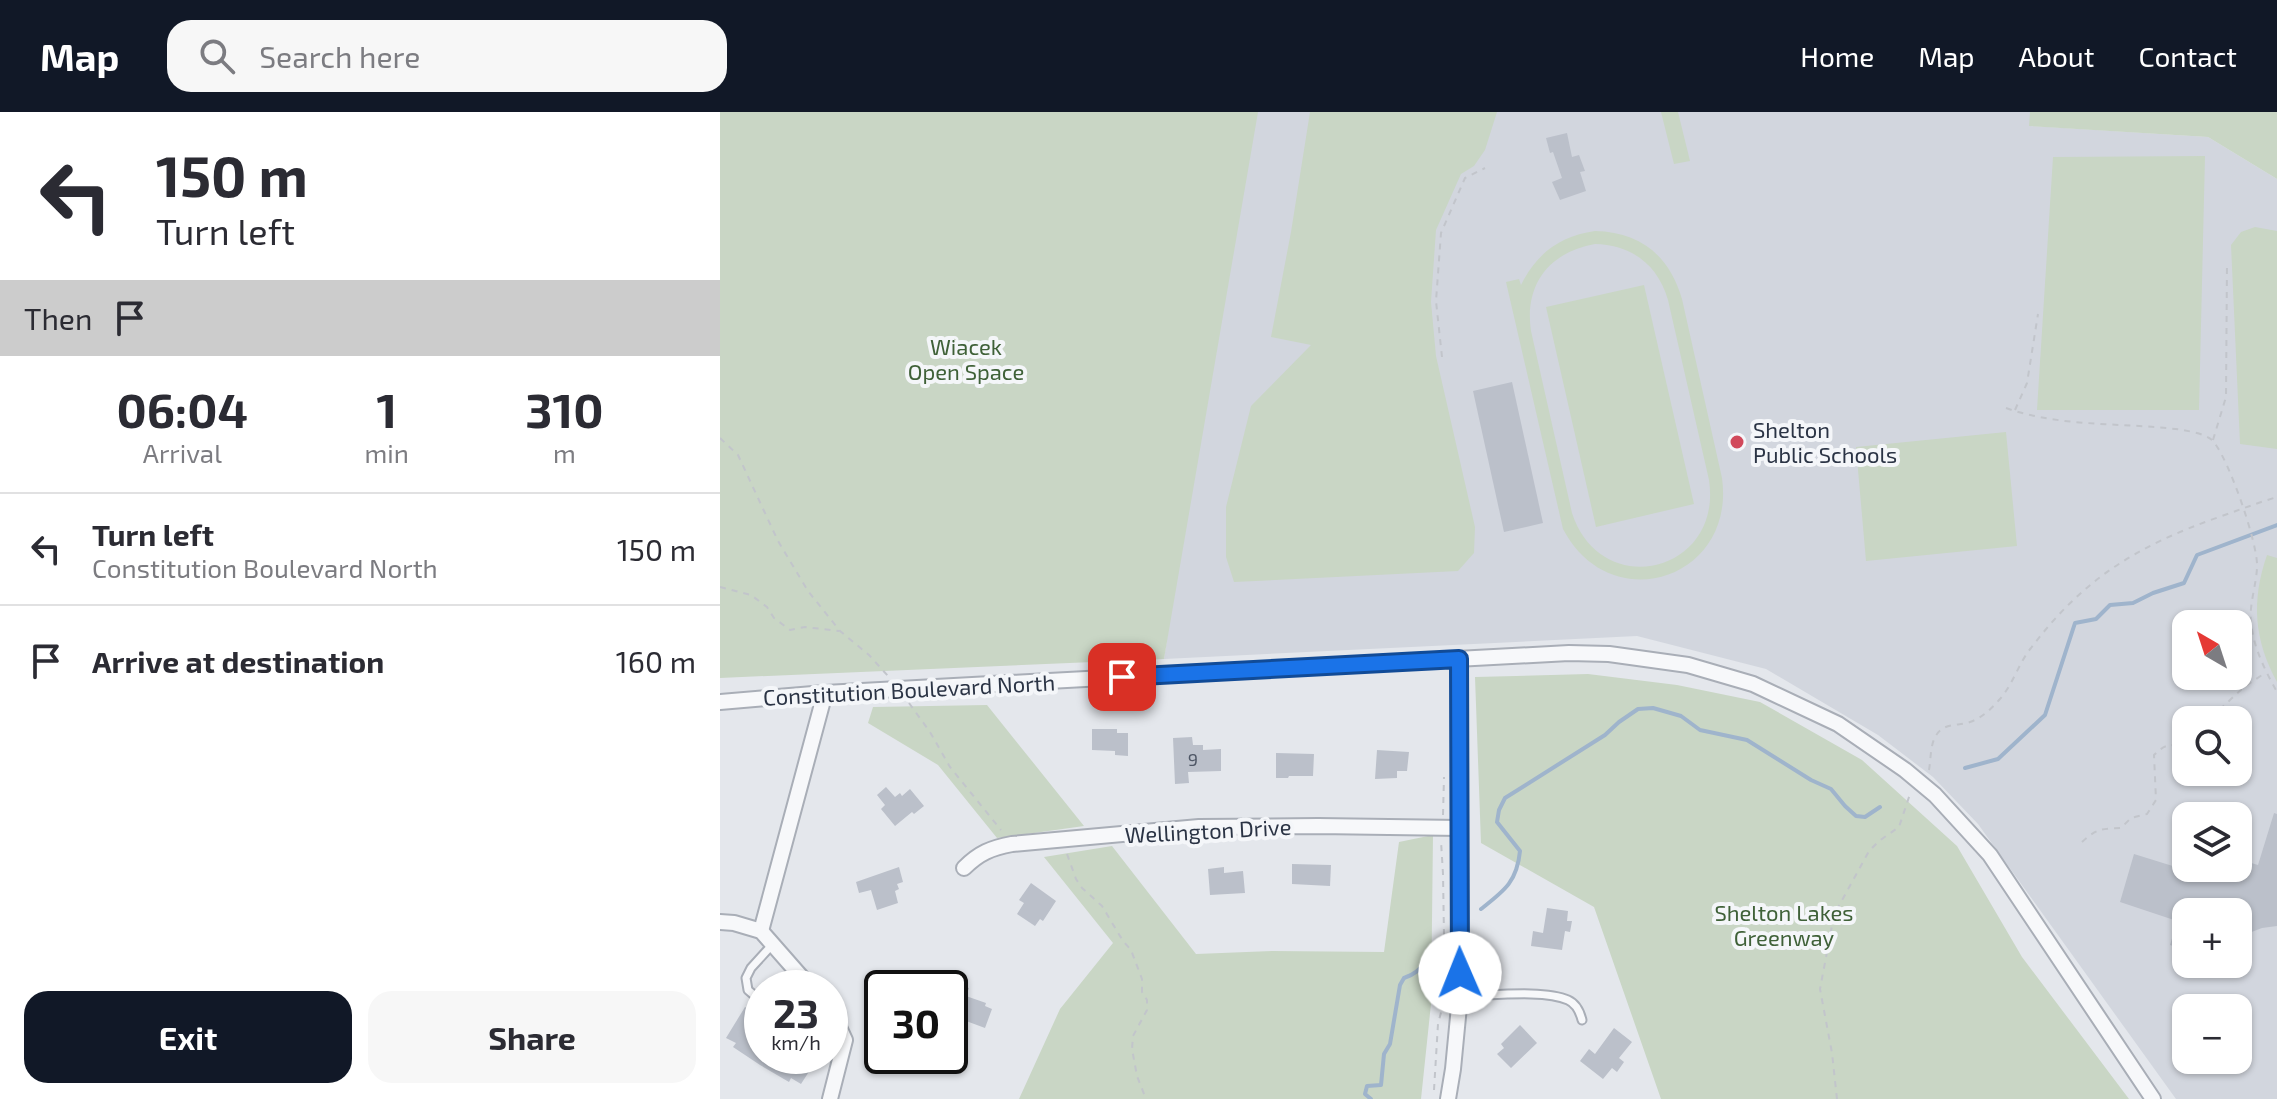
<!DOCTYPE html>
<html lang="en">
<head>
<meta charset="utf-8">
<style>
	body { margin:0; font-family:"Exo 2",sans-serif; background:#f7f7f7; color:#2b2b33; height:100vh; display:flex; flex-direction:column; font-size:30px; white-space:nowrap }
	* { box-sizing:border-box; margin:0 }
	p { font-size:26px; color:#7c7c81 }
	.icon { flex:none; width:44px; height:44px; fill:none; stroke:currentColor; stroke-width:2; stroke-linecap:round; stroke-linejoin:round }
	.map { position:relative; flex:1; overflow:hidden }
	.panel { display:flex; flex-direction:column; background:#fff; width:720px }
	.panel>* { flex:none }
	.top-card { background:#fff; color:#2b2b33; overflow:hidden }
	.needle { width:52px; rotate:321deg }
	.buttons { position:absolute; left:1452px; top:498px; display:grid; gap:16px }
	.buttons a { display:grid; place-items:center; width:80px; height:80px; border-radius:16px; background:#fff; box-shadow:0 2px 6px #0004; font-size:40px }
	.speed { position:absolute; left:24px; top:858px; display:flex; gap:16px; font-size:40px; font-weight:700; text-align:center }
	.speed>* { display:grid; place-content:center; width:104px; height:104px; border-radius:50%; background:#fff; box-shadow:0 2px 6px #0004; line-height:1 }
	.speed small { font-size:20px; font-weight:400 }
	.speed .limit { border:4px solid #111; border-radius:12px; background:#fff; color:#111 }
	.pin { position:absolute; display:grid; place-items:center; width:68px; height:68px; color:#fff; margin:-34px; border-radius:16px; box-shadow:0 4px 12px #0006 }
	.me { position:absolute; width:88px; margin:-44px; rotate:359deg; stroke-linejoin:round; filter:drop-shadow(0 0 6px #0008) }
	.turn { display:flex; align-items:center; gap:28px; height:168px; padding:0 24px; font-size:36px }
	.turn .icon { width:104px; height:104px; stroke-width:2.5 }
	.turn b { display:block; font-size:56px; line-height:68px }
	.then { display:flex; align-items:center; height:76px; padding:0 24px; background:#0003; gap:16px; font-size:30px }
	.eta { display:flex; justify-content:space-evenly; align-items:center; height:136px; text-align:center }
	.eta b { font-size:48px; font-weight:700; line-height:56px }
	.button { display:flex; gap:16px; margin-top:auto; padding:16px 24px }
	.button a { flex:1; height:92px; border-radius:24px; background:#111827; color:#fff; font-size:32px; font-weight:700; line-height:92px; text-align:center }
	.button a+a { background:#f7f7f7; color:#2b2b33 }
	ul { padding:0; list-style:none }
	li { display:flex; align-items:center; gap:24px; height:112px; padding:0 24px; border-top:2px solid #e1e1e2 }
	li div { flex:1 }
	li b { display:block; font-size:30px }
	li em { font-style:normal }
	header { display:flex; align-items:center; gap:48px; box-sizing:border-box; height:112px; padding:0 40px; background:#111827; color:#fff }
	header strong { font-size:38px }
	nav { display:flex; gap:44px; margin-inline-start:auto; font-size:28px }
	.search { width:560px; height:72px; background:#f7f7f7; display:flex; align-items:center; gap:20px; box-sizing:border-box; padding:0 28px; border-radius:24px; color:#7c7c81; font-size:30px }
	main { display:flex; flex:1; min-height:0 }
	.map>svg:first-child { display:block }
	.built { fill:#d2d6de; fill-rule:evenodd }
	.green { fill:#c9d6c5; fill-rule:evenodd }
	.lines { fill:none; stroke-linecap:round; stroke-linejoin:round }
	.stream { stroke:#9fb4cc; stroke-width:4 }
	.building { fill:#bbc0ca }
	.lane-casing { stroke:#a9aeb7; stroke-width:11 }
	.street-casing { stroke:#a9aeb7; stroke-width:18 }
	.path { stroke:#c2c5cb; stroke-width:2; stroke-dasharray:6 6; stroke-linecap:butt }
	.lane { stroke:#f7f8fa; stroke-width:7 }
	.street { stroke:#f7f8fa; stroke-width:14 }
	.route-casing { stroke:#114b97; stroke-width:20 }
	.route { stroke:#1a73e8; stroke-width:14 }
	.poi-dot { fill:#d1495b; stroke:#f4f6f9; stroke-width:3 }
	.labels { text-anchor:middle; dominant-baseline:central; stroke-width:8; stroke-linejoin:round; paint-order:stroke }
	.number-label { font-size:18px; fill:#4f5766 }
	.park-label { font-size:22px; fill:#3f6138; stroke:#f4f6f9 }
	.poi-label { font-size:22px; fill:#2b3445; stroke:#f4f6f9; text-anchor:start }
	.street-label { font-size:22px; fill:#2b3445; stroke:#f4f6f9 }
</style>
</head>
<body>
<header>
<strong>Map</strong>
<div class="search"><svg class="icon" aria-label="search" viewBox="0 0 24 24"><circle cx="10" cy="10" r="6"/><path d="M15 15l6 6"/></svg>Search here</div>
<nav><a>Home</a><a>Map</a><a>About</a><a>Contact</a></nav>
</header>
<main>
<section class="panel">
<div class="top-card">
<div class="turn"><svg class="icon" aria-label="left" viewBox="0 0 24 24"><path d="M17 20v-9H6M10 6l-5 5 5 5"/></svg><div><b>150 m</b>Turn left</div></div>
<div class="then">Then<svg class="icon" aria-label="arrive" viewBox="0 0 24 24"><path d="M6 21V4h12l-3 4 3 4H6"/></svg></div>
</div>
<div class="eta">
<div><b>06:04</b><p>Arrival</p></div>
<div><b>1</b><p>min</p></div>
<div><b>310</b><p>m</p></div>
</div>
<ul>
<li><svg class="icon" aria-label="left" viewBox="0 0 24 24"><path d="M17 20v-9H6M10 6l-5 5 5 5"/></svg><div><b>Turn left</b><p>Constitution Boulevard North</p></div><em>150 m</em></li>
<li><svg class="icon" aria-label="arrive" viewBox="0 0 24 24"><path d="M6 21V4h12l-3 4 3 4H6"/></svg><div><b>Arrive at destination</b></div><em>160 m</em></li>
</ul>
<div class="button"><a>Exit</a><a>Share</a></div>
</section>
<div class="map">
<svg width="1557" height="987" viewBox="0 0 1557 987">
	<rect width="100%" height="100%" fill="#e4e7ec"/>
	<path class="built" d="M 531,0 L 1310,0 L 1310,14 L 1488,25 L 1557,67 L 1557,987 L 1456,987 L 1258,712 L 1213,665 L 1158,623 L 1046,557 L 917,524 L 444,547 L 503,148 ZM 1466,512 L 1518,512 L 1518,564 L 1466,564 ZM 1466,608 L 1518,608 L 1518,660 L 1466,660 ZM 1466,704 L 1518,704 L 1518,756 L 1466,756 ZM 1466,800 L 1518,800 L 1518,852 L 1466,852 ZM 1466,896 L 1518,896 L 1518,948 L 1466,948 Z"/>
	<g class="green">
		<polygon points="0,0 538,0 444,547 0,566"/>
		<polygon points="590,0 777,0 765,38 754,54 741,62 716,118 711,190 716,244 755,415 754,441 738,459 514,470 506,445 506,395 531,294 591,233 551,225 571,120"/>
		<polygon points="941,0 958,0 970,49 954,52"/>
		<polygon points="1310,0 1557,0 1557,67 1488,25 1309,14"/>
		<polygon points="1485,44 1479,298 1317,298 1333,45"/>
		<polygon points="1535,115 1557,119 1557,337 1520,332 1511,133 1521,120"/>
		<path d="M 875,119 C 920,120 949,143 962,187 L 1002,366 C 1016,467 891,508 843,417 L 786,170 L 799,167 L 801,173 C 817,141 840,124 875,119 ZM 875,132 C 912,133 938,153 948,188 L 989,368 C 1003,461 881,490 852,401 L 811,219 C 804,173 829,140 875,132 Z"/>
		<polygon points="924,173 974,392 876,415 826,195"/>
		<polygon points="1286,320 1297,434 1146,449 1136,335"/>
		<path d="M 1547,443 L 1557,446 L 1557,570 C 1534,528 1531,489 1547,443 Z"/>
		<polygon points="868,562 957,573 1040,590 1142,648 1237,734 1302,845 1409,987 941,987 874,795 761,731 755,565"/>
		<polygon points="267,593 364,714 277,726 218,653 148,611 153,595"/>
		<polygon points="713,723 711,892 701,987 299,987 340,897 393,831 324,745 392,734 476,842 552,839 664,840 679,730"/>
	</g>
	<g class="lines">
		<g class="stream">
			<polyline points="1245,656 1278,647 1325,603 1355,511 1376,507 1390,493 1413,491 1433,481 1464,471 1477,443 1557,413"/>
			<path d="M 761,797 C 784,779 797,770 800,739 L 777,710 L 779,698 L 785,686 L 885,623 L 899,610 L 918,597 L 933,596 L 961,604 L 980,618 L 1027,628 L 1091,668 L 1111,677 L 1125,694 L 1136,704 L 1145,705 L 1160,695"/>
			<path d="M 651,987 L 645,982 L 647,974 L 661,973 L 664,942 L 670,932 L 680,873 L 684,866 C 704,859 701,850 717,839"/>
		</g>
	</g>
	<g class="building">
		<polygon points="847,21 852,45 859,43 865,59 860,60 866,79 840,88 832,70 842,66 833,40 830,41 826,26"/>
		<polygon points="792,270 823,411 784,420 753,279"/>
		<polygon points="372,617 397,617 397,621 408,621 408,644 395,643 395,639 372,638"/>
		<polygon points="472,625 473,633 483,633 483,638 501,637 501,659 468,660 469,671 455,672 453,626"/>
		<polygon points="657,638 689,640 687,659 677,659 677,666 655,667"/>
		<polygon points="556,641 594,642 593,664 569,664 568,666 556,666"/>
		<polygon points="166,675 175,685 180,681 182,684 190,677 204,694 194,702 192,700 175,714 161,697 165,693 157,683"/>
		<polygon points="1554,701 1557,702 1557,814 1542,816 1529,821 1518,818 1518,800 1466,800 1466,838 1450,833 1457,809 1400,790 1414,742 1472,760 1473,756 1518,756 1518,747 1538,753"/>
		<polygon points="572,752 611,753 610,774 572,772"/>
		<polygon points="179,755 183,770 177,772 179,777 175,779 178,791 157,798 151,778 139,781 136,770"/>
		<polygon points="504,755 504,761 523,759 525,781 490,783 488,757"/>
		<polygon points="311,771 336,789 323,809 320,807 315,814 297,802 304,791 299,788"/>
		<polygon points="827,796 848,799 847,809 852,809 850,820 845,819 842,838 811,834 813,819 823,821"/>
		<polygon points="234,871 249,876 246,884 266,891 265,894 272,897 265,916 238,906 230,925 230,883"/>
		<polygon points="25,895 42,906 42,944 99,944 81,972 71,966 69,970 40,953 13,935 16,931 6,926"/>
		<polygon points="800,913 817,931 791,956 777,942 784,936 781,932"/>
		<polygon points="894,916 912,930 899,946 904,950 897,960 892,956 883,967 860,949 869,937 875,942"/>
	</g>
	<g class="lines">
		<defs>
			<g id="lane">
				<path d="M 740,884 C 768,884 824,877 848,888 C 857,892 860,900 862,908"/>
				<polyline points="42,890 28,878 26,866 31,856 52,833"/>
			</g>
			<g id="street">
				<polyline points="0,590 105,581 849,541 889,542 968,553 1033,572 1118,612 1185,658 1215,683 1270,743 1433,987"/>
				<path d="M 244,756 C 259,741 271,736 292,732 L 479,715 L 598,714 L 740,716"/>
				<polyline points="0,810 14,811 41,819 91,876"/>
				<polyline points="41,819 105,581"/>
				<polyline points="110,987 125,928 110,896"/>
				<polyline points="728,987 733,957 740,884 739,547"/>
			</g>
		</defs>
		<use href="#lane" class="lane-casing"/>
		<use href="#street" class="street-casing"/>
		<g class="path">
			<polyline points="722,245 716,189 721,121 745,66 765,56"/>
			<path d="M 1286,296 C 1342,316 1405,310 1463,318 C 1473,320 1485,322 1492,328 C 1508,344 1539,434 1537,456 C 1536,474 1529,493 1531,511 C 1534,537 1545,558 1557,580"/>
			<polyline points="1295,298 1307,271 1318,202"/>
			<polyline points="0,326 18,343 58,429 88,479 120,519 149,543 168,564"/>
			<polyline points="1493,328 1506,285 1507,150"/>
			<polyline points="0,475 31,483 47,495 54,506 70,518 85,515 119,519"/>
			<polyline points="189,591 210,620 230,655 281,718"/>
			<polyline points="1496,608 1496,601 1524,575 1545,561"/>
			<path d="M 1209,658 C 1211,647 1210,631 1217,622 C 1224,611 1239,614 1250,610 C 1262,606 1271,597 1279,588 C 1293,573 1298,552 1311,536 C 1364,466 1417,434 1499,405 C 1519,398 1537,391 1557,385"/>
			<polyline points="723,703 724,665"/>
			<path d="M 1362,730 C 1377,716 1382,717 1401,716 L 1411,706 L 1427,702 L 1436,688 L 1434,643 C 1448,629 1450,635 1466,632"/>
			<polyline points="347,742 356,767 362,776 382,794 403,829 411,838 422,867 422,880 427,888 427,898 413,924 412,937 417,964 426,987"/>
			<polyline points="714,978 718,912 725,885 723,762 721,729"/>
			<polyline points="1117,987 1112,941 1100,877 1114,803 1149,739 1159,729 1179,715 1190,682"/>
		</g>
		<use href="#lane" class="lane"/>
		<use href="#street" class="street"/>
	</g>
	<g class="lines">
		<defs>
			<polyline id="route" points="402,565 739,547 740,861"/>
		</defs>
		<use href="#route" class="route-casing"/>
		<use href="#route" class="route"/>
	</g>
	<circle class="poi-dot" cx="1017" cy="330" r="8"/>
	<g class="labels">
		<g class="number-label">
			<text x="473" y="647">9</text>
		</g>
		<g class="park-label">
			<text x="246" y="234">Wiacek<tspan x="246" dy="25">Open Space</tspan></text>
			<text x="1064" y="800">Shelton Lakes<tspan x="1064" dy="25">Greenway</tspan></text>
		</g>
		<g class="poi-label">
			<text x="1033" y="317">Shelton<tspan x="1033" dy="25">Public Schools</tspan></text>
		</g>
		<g class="street-label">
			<text transform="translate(189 577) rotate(-3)">Constitution Boulevard North</text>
			<text transform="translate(488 718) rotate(-3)">Wellington Drive</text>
		</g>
	</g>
</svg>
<div class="buttons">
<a><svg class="needle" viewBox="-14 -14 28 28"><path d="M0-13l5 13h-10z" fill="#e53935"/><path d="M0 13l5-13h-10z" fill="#7c7c81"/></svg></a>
<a><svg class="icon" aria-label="search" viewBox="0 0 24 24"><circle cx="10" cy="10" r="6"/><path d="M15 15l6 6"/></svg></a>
<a><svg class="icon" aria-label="layers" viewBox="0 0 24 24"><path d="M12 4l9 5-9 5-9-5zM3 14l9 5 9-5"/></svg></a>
<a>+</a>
<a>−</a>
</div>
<div class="speed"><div>23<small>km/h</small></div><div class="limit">30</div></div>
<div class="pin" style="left:402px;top:565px;background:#d93025"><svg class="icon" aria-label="arrive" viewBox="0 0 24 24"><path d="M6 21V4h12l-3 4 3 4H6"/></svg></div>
<svg class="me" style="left:740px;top:861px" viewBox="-20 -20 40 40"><circle r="19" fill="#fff"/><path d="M0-13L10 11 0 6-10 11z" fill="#1a73e8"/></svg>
</div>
</main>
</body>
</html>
